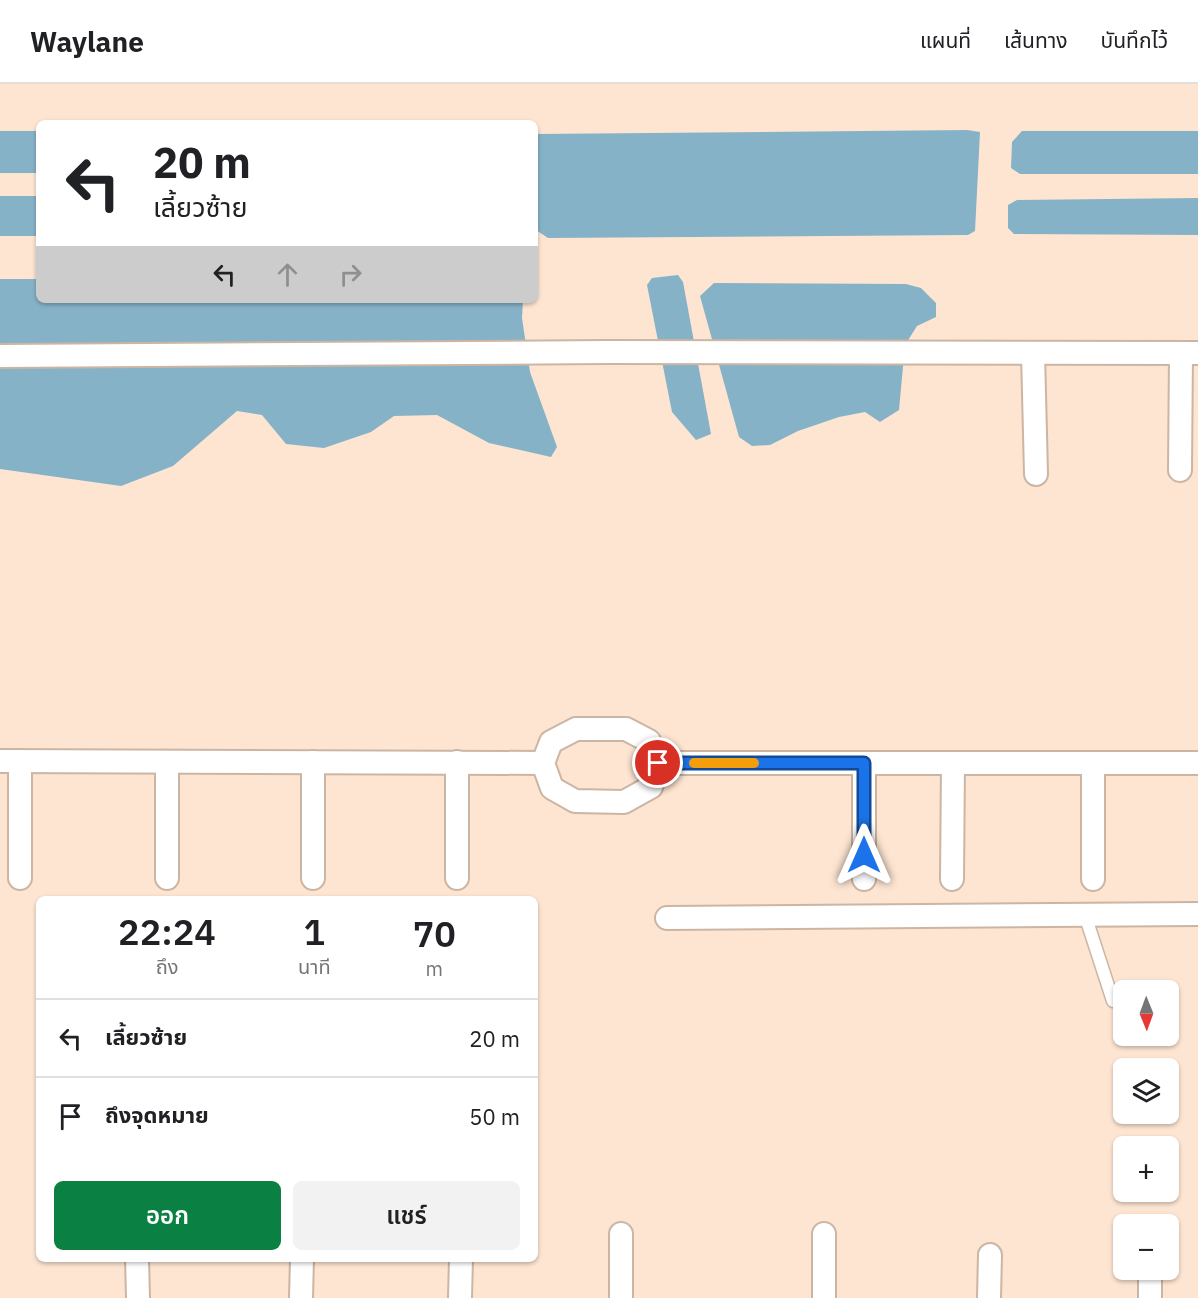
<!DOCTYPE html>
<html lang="th">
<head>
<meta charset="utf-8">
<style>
	body { margin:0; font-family:"IBM Plex Sans","Noto Sans Thai",sans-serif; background:#f2f2f2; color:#202124; height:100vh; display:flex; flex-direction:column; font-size:22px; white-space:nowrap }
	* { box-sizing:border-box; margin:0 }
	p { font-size:20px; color:#757577 }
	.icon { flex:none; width:33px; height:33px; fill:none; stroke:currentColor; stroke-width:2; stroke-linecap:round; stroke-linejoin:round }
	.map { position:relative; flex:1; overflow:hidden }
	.sheet { position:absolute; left:36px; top:812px; width:502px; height:366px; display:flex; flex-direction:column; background:#fff; border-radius:9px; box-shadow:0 2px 4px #0004 }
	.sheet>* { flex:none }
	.hud { position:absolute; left:36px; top:36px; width:502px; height:183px; border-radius:9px; box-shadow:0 2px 4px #0004; background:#fff; color:#202124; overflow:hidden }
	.needle { width:39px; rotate:179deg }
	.fabs { position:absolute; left:1113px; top:896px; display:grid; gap:12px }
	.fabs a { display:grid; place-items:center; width:66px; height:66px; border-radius:9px; background:#fff; box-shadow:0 2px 4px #0004; font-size:30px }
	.pin { position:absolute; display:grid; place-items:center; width:51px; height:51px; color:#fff; margin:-26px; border:3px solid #fff; border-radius:50%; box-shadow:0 2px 6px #0007 }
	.me { position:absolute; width:66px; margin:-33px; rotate:0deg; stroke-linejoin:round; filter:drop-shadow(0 0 4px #0008) }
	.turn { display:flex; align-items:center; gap:21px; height:126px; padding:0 18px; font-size:27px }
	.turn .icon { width:78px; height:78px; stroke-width:2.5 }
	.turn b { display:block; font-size:42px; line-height:51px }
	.lanes { display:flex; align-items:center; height:57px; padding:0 18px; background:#0003; justify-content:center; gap:30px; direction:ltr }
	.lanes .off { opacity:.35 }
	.eta { display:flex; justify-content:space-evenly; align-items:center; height:102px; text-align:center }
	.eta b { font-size:36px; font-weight:600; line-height:42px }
	.cta { display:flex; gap:12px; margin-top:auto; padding:12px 18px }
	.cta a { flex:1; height:69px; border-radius:9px; background:#0b8043; color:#fff; font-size:24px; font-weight:600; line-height:69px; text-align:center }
	.cta a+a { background:#f2f2f2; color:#202124 }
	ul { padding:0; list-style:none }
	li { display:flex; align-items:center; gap:18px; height:78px; padding:0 18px; border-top:2px solid #e0e0e0 }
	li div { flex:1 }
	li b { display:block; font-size:22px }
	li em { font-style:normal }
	header { display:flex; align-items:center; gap:36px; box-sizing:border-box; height:84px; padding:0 30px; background:#fff; border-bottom:2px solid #e0e0e0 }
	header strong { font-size:28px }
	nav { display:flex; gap:33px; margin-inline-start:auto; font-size:21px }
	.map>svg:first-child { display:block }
	.water { fill:#86b2c8 }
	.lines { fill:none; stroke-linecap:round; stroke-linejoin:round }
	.service-casing { stroke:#ccb5a3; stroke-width:15 }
	.minor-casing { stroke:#ccb5a3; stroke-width:26 }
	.service { stroke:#fff; stroke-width:12 }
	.minor { stroke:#fff; stroke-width:22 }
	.route-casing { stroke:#114b97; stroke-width:15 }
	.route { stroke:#1a73e8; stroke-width:10 }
	.slow { stroke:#f59e0b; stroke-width:10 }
</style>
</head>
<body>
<header>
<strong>Waylane</strong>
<nav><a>แผนที่</a><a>เส้นทาง</a><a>บันทึกไว้</a></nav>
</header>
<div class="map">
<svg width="1198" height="1214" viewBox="0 0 1198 1214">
	<rect width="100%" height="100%" fill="#fde5d2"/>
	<g class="water">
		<polygon points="967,46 980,48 975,147 968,151 548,154 536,146 536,50"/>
		<rect x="0" y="47" width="39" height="42"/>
		<polygon points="1022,47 1198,47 1198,90 1020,90 1011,84 1012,58"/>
		<rect x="0" y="112" width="39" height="40"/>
		<polygon points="1198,114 1198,151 1014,150 1008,144 1008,121 1017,116"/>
		<polygon points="678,191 683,198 711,350 696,356 672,328 647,201 652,194"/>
		<polygon points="0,195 39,195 39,216 523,216 522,234 530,288 557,363 551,373 489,359 437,331 394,332 371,348 324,364 286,360 262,331 237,327 173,382 121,402 0,385"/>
		<polygon points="714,199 906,200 921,204 936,219 936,233 917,242 905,261 899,326 880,338 865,328 839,333 798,347 770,361 752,362 739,353 700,212"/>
	</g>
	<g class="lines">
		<defs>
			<polyline id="service" points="1085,831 1113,917"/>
			<g id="minor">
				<polyline points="1033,269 1036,390"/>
				<polyline points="0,272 607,268 1198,269"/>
				<polyline points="1180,386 1181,269"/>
				<polygon points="576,645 626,645 649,657 658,679 651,703 624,718 575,717 552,704 543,679 551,658"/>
				<polyline points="0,677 543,679"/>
				<polyline points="658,679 1198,679"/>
				<polyline points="20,794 20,677"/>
				<polyline points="167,794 167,678"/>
				<polyline points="313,794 313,678"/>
				<polyline points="457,794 457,678"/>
				<polyline points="864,795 864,679"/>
				<polyline points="952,795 953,679"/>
				<polyline points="1093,795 1093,679"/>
				<polyline points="667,834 1198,830"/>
				<polyline points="824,1150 824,1214"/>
				<polyline points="137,1174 138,1214"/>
				<polyline points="1150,1185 1150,1214"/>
				<polyline points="301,1214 302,1174"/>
				<polyline points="460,1214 461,1174"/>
				<polyline points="621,1214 621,1150"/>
				<polyline points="989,1214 990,1171"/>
			</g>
		</defs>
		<use href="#service" class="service-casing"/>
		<use href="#minor" class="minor-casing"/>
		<use href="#service" class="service"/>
		<use href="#minor" class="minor"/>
	</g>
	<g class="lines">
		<defs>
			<polyline id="route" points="658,679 864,679 864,771"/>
		</defs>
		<use href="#route" class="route-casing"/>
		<use href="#route" class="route"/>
		<polyline class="slow" points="694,679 754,679"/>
	</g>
</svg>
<div class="fabs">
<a><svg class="needle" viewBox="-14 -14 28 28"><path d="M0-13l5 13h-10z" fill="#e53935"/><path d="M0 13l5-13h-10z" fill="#757577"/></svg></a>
<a><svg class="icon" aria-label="layers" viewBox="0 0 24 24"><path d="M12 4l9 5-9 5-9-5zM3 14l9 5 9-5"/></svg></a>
<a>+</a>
<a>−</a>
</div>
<div class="pin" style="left:658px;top:679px;background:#d93025"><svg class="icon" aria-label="arrive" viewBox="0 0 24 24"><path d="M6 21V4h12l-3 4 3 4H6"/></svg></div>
<svg class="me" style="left:864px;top:771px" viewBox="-20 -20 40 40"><path d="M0-17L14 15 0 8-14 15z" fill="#1a73e8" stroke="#fff" stroke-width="4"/></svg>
<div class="hud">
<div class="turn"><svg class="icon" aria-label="left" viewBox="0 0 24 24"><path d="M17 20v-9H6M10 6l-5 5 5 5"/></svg><div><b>20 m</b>เลี้ยวซ้าย</div></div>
<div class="lanes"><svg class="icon" aria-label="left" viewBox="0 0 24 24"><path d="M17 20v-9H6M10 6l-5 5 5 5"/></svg><svg class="icon off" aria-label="ahead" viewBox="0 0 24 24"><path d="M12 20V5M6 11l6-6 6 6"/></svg><svg class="icon off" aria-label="right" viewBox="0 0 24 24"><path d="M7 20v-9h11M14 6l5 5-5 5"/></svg></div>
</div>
<section class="sheet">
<div class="eta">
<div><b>22:24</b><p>ถึง</p></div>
<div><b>1</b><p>นาที</p></div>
<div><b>70</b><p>m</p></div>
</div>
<ul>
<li><svg class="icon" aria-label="left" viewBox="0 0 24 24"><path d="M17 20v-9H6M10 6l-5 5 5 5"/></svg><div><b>เลี้ยวซ้าย</b></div><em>20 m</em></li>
<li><svg class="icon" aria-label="arrive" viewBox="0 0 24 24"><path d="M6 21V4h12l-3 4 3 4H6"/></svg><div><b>ถึงจุดหมาย</b></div><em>50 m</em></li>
</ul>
<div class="cta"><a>ออก</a><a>แชร์</a></div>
</section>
</div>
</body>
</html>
